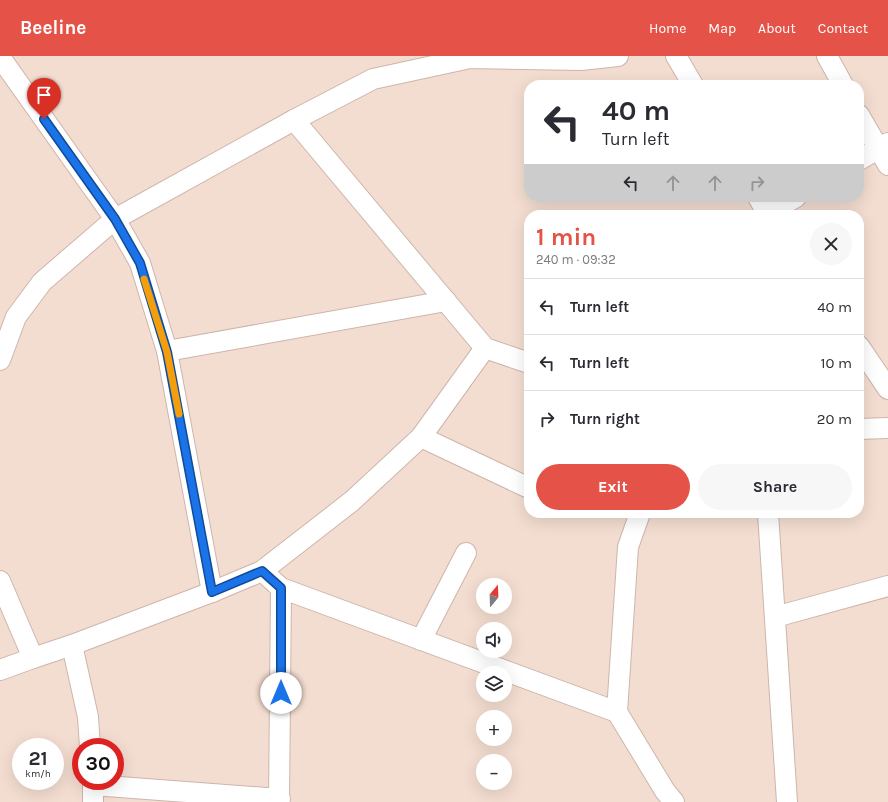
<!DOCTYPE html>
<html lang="en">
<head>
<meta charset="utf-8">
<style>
	body { margin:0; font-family:Karla,sans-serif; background:#f7f7f7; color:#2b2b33; height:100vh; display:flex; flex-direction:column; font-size:15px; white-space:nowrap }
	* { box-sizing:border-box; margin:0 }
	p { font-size:13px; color:#7c7c81 }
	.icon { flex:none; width:22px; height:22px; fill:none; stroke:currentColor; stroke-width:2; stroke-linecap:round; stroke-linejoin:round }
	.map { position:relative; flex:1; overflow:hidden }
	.details { position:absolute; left:524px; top:154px; width:340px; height:308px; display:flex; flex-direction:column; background:#fff; border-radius:16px; box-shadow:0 4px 16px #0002 }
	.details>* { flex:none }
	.banner { position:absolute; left:524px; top:24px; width:340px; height:122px; border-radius:16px; box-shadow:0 4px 16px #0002; background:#fff; color:#2b2b33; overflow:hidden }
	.needle { width:26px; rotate:19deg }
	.buttons { position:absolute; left:476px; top:522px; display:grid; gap:8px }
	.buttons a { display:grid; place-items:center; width:36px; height:36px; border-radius:50%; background:#fff; box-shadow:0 4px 16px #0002; font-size:20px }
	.speed { position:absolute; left:12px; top:682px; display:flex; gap:8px; font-size:20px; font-weight:700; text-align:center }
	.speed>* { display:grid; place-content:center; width:52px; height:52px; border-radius:50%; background:#fff; box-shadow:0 4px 16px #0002; line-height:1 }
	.speed small { font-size:10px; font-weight:400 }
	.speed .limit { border:6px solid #d22; background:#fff; color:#111 }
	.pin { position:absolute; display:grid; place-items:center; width:34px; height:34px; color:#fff; margin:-41px -17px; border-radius:50% 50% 50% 0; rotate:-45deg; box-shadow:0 0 4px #0007 }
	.pin .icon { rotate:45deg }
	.me { position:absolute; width:44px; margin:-22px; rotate:0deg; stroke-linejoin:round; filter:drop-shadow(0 0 3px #0008) }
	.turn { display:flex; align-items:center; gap:14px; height:84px; padding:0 12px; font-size:18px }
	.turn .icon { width:52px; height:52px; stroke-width:2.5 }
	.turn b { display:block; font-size:28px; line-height:34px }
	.lanes { display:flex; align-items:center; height:38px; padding:0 12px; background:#0003; justify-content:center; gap:20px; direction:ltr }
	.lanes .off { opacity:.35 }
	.round { display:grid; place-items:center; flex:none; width:42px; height:42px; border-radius:21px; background:#f7f7f7 }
	.headline { display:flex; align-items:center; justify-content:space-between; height:68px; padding:0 12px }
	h1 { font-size:24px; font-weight:700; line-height:30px; color:#e45248 }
	.button { display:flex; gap:8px; margin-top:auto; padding:8px 12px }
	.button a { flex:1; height:46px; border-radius:24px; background:#e45248; color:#fff; font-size:16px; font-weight:700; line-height:46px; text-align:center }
	.button a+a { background:#f7f7f7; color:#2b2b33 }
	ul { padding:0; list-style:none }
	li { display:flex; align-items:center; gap:12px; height:56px; padding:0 12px; border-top:1px solid #e1e1e2 }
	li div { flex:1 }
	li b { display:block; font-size:15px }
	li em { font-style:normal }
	header { display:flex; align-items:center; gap:24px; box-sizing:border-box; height:56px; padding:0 20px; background:#e45248; color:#fff }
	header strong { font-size:19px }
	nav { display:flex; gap:22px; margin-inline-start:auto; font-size:14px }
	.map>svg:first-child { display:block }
	.residential { fill:#f3ddd0; fill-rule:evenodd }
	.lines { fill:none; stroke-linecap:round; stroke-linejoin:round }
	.street-casing { stroke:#ceb5ab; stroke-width:22 }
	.street { stroke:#fff; stroke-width:20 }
	.route-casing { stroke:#114b97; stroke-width:10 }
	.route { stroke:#1a73e8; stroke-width:7 }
	.slow { stroke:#f59e0b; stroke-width:7 }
</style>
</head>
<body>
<header>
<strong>Beeline</strong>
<nav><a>Home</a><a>Map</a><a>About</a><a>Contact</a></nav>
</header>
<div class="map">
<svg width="888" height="746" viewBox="0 0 888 746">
	<rect width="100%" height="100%" fill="#fcede1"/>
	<path class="residential" d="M 0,0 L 888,0 L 888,746 L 0,746 ZM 529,29 L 859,29 L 859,141 L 529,141 ZM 529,159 L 859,159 L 859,457 L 529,457 ZM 483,529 L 505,529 L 505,551 L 483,551 ZM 483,573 L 505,573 L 505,595 L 483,595 ZM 483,617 L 505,617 L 505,639 L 483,639 ZM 483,661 L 505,661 L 505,683 L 483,683 ZM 21,691 L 55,691 L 55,725 L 21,725 ZM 81,691 L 115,691 L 115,725 L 81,725 ZM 483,705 L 505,705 L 505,727 L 483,727 Z"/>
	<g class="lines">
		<defs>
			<g id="street">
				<polyline points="676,0 693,29"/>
				<polyline points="827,0 843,29"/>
				<polyline points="0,1 115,163 140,207 167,295 212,536"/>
				<polyline points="859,59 888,109"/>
				<polyline points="294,64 485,292 529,307"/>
				<polyline points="859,104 888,87"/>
				<polyline points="758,141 768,159"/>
				<polyline points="765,159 796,141"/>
				<polyline points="859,290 888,333"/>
				<polyline points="167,295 446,245"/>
				<polyline points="0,304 16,261 42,226 115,163 294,64 373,23 470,2 581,4 618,0"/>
				<polyline points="859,373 888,372"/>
				<polyline points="421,381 529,432"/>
				<polyline points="768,457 787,746"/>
				<polyline points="262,515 281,532 617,656 665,735 674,746"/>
				<polyline points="0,525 33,602"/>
				<polyline points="775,561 888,530"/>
				<polyline points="421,584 466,497"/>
				<polyline points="72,589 88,661 90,691"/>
				<polyline points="0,614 33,602 72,589 212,536 262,515 352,445 421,381 485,292"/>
				<polyline points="617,656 628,491 640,457"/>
				<polyline points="93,725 93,746"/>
				<polyline points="93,729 280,743"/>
				<polyline points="279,746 281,532"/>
			</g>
		</defs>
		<use href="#street" class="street-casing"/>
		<use href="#street" class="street"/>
	</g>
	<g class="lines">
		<defs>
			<polyline id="route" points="44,63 115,163 140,207 167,296 212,536 262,515 281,532 281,637"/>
		</defs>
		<use href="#route" class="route-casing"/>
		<use href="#route" class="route"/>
		<polyline class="slow" points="144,223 167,296 179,358"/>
	</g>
</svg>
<div class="buttons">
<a><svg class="needle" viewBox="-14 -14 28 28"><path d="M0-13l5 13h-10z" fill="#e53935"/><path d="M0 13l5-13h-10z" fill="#7c7c81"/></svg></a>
<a><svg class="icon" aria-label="sound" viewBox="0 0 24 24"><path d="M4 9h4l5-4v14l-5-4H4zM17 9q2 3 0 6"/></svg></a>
<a><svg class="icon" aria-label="layers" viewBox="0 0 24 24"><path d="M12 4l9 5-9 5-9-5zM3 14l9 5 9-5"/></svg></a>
<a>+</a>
<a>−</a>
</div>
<div class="speed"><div>21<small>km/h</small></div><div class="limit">30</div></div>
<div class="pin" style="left:44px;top:63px;background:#d93025"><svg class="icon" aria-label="arrive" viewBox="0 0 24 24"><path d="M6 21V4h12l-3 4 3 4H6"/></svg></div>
<svg class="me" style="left:281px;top:637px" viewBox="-20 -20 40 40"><circle r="19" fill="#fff"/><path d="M0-13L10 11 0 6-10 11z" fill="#1a73e8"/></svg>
<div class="banner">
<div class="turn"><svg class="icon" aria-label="left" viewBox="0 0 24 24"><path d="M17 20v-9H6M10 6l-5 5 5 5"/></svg><div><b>40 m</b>Turn left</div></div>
<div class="lanes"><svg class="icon" aria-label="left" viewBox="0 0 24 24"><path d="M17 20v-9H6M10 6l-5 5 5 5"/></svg><svg class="icon off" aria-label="ahead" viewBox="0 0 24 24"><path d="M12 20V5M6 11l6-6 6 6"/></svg><svg class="icon off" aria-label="ahead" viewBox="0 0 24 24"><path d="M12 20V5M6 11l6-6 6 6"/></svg><svg class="icon off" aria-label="right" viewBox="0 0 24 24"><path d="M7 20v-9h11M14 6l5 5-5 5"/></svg></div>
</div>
<section class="details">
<div class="headline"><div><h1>1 min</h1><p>240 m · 09:32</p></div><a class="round"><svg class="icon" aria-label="close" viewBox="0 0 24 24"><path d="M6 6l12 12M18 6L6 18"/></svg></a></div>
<ul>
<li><svg class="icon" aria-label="left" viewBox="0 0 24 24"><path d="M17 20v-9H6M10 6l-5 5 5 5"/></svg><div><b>Turn left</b></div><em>40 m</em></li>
<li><svg class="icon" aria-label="left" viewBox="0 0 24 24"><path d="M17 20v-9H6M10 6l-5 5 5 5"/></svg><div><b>Turn left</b></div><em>10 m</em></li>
<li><svg class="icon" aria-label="right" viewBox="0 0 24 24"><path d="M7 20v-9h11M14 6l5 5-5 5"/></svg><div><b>Turn right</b></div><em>20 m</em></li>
</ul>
<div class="button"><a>Exit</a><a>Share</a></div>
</section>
</div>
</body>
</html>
